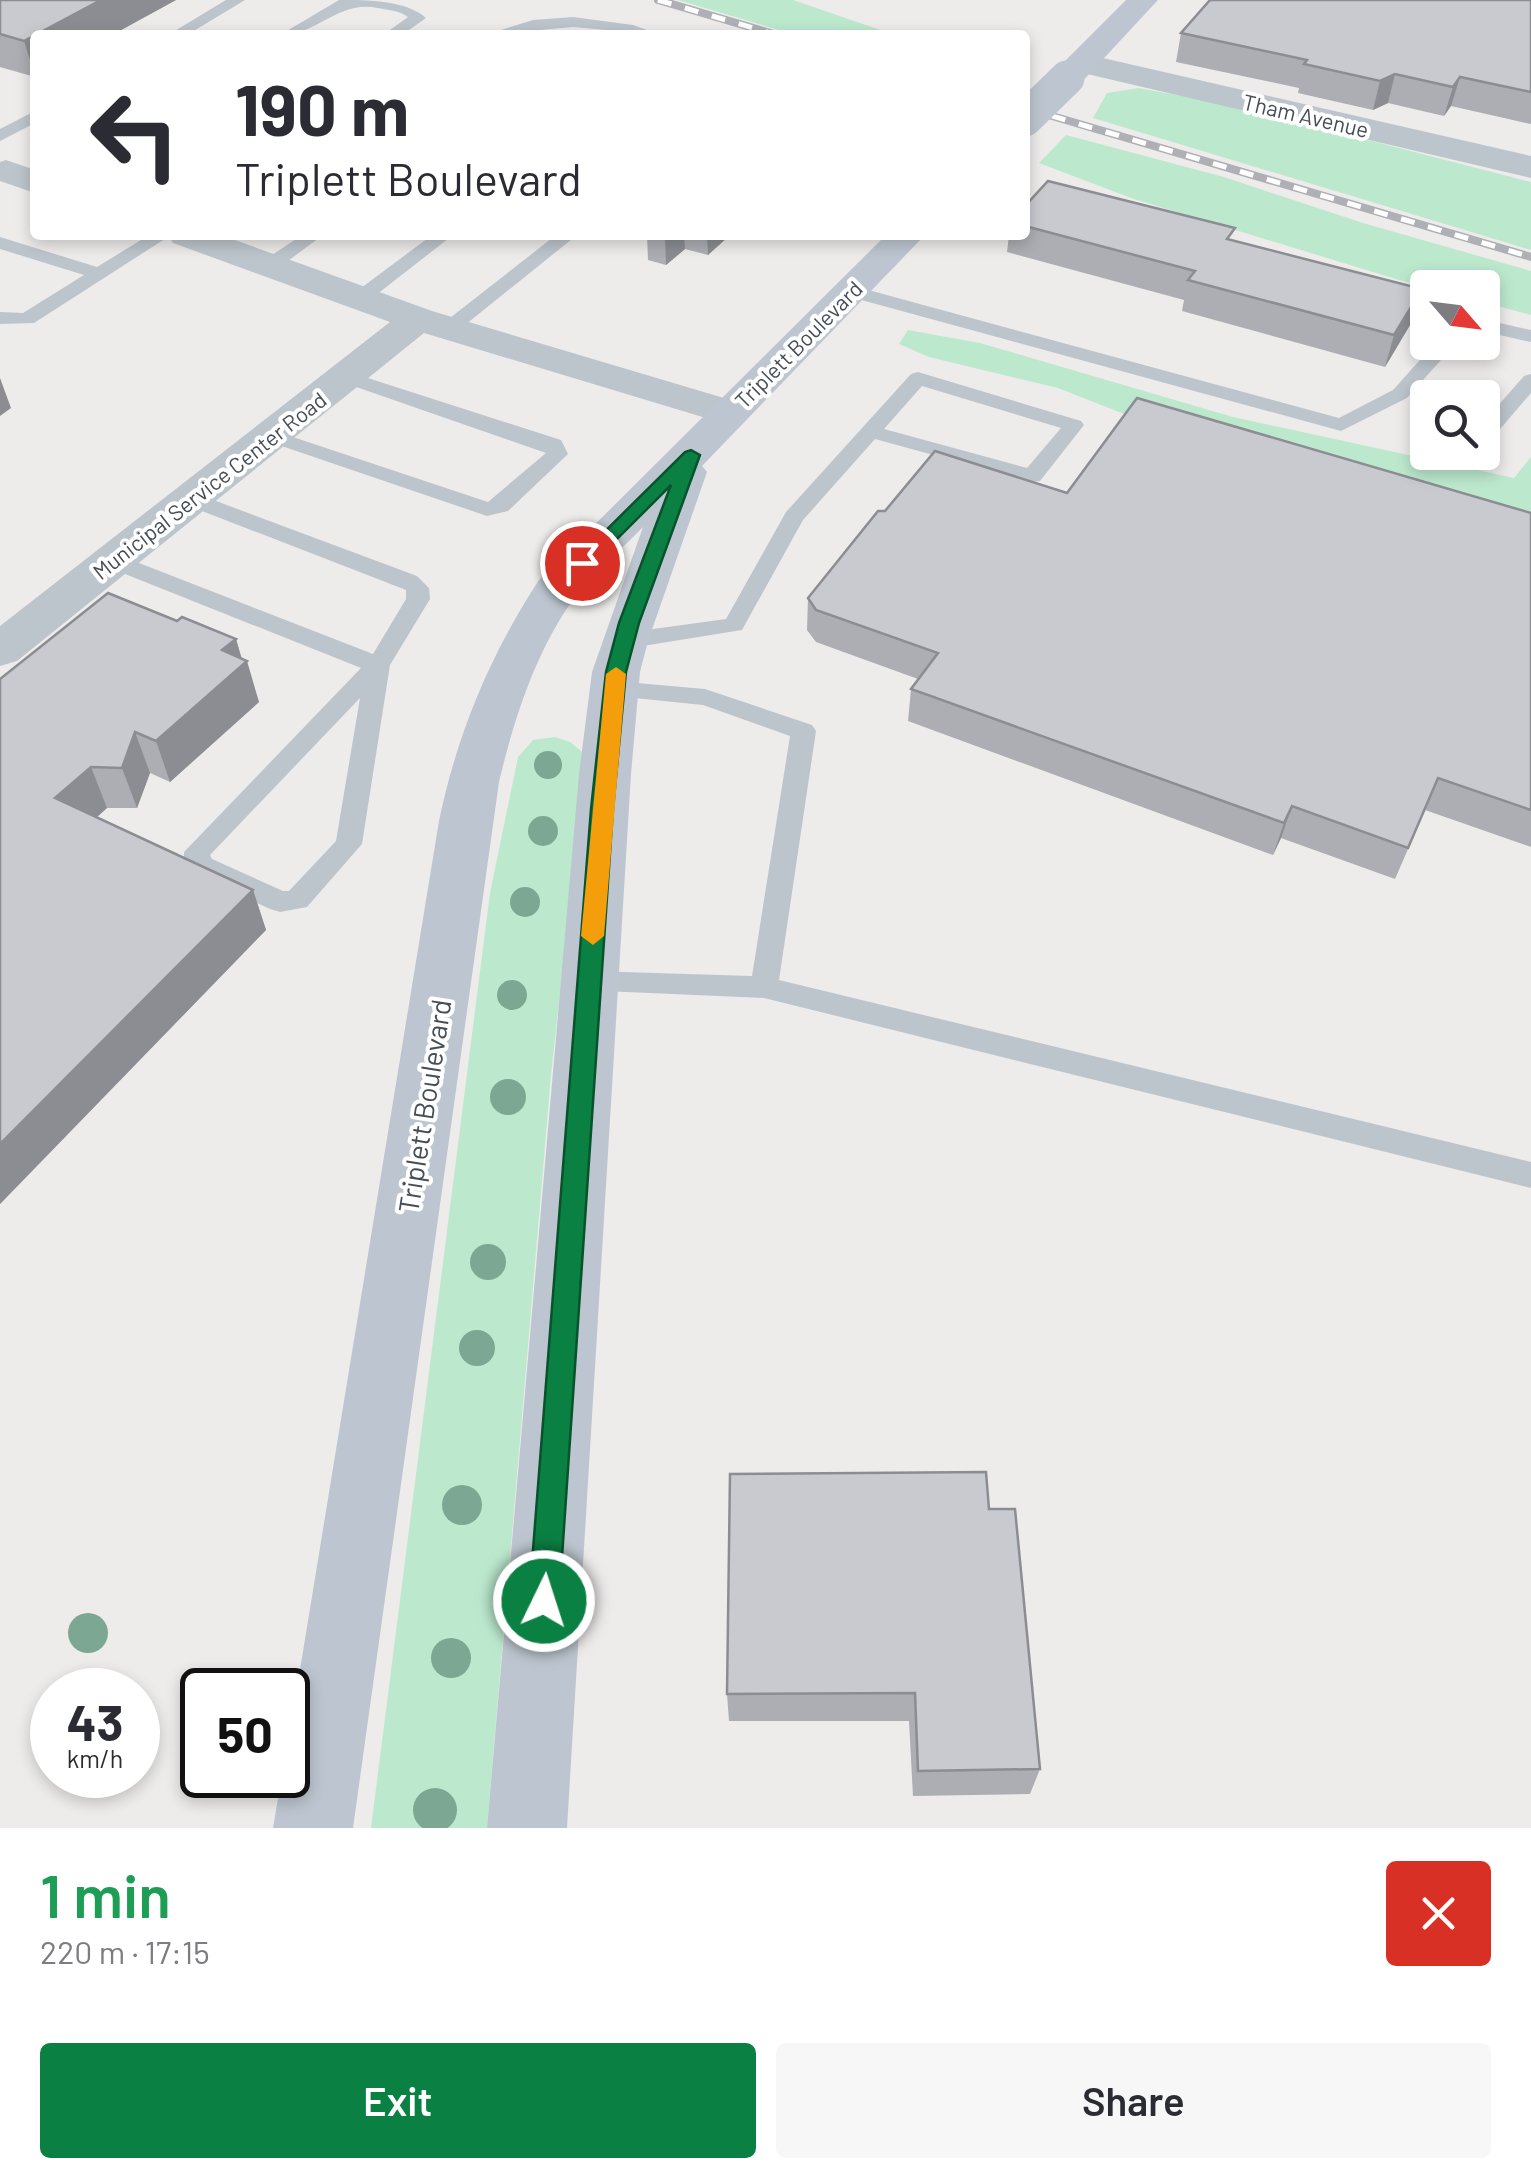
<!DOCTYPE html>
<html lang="en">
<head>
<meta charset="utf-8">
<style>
	body { margin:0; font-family:Barlow,sans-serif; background:#f7f7f7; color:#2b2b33; height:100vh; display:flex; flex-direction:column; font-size:38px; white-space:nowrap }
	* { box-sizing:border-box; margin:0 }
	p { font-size:32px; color:#7c7c81 }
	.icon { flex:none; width:55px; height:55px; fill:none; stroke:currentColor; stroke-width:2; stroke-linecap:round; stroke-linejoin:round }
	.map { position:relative; height:1828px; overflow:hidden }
	.side { display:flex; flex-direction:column; background:#fff; flex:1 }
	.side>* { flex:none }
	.top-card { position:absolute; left:30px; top:30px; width:1000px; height:210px; border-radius:10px; box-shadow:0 5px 15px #0003; background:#fff; color:#2b2b33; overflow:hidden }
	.needle { width:65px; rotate:118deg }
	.controls { position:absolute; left:1410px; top:270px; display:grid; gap:20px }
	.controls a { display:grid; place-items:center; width:90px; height:90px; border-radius:10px; background:#fff; box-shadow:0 5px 15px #0003; font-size:50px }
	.speed { position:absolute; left:30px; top:1668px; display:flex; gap:20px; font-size:50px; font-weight:700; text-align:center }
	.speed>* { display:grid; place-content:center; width:130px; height:130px; border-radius:50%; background:#fff; box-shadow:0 5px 15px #0003; line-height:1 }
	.speed small { font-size:25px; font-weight:400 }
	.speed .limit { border:5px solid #111; border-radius:15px; background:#fff; color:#111 }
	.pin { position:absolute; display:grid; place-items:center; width:85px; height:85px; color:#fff; margin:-42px; border:5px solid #fff; border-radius:50%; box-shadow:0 2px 10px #0007 }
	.me { position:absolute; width:110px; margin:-55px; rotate:4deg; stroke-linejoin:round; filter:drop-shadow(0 0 8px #0008) }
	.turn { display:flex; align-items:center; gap:35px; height:210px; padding:0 40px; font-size:45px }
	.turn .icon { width:130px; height:130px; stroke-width:2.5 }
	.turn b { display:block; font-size:70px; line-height:85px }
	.round { display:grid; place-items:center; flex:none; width:105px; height:105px; border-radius:10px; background:#f7f7f7 }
	.headline { display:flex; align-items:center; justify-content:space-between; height:170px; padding:0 40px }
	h1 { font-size:60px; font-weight:600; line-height:75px; color:#1e9e55 }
	.primary-button { display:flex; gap:20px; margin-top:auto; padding:20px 40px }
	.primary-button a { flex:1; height:115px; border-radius:10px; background:#0b8043; color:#fff; font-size:40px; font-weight:600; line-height:115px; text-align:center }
	.primary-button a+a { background:#f7f7f7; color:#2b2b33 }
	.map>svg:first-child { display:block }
	.green { fill:#bce9ce }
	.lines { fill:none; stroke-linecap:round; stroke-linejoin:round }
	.service { fill:#bdc5cc; fill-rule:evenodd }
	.minor { fill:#bdc5cc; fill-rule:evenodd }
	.secondary { fill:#bdc6d0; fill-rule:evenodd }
	.rail-casing { stroke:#aeb0b5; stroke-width:8 }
	.rail { stroke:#fff; stroke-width:5; stroke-dasharray:14; stroke-linecap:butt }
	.secondary-bridge { stroke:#bdc6d0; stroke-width:35 }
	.tree { fill:#7ca792 }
	.wall { fill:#acaeb3 }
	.shaded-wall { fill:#8c8d92 }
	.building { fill:#c8cad0; stroke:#8c8d92; stroke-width:2.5 }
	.route { fill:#0b8043; stroke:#07532c; stroke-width:2.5 }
	.slow { fill:#f59e0b }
	.labels { text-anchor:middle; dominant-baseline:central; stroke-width:8; stroke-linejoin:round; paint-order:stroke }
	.far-street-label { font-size:22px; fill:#454e56; stroke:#fff }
	.street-label { font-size:28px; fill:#454e56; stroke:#fff }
</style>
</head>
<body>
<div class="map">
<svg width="1531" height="1828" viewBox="0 0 1531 1828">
	<rect width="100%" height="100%" fill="#eeebeb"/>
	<g class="green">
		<polygon points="678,0 793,0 895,35 796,35"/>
		<polygon points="1138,88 1232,105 1531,182 1531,250 1093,118 1107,93"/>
		<polygon points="1066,135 1224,177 1363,223 1531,271 1531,315 1483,302 1482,288 1428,287 1399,280 1131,198 1039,163"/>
		<polygon points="908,330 980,343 1233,417 1514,478 1531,457 1531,539 1142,421 1058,388 929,357 899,344"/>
		<polygon points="555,737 570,742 586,755 551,1075 487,1828 371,1828 490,893 518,757 533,740"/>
	</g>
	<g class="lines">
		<g class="service">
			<polygon points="226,0 245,0 187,35 168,35"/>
			<path d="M 339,0 C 367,0 406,0 426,18 L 402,35 L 383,35 L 408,17 C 400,11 389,10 378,8 C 338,0 318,35 280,35 Z"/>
			<polygon points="573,17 633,25 661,35 573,27 485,35 533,20"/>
			<polygon points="35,111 35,123 0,141 0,129"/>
			<polygon points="149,235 171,235 34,323 0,324 0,312 23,313 84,275 0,249 0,237 97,267"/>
			<polygon points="302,235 323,235 277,269 263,269 263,261"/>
			<polygon points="432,235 453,235 367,302 353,302 353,294"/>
			<polygon points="556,235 577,235 455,333 441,333 441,325"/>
			<polygon points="850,285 1339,418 1393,390 1436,342 1457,342 1407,398 1341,431 843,295 840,291"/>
			<polygon points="1482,319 1531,330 1531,342 1482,331"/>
			<polygon points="346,371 561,440 568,454 508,511 487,516 264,440 260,436 264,432 278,432 488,502 546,453 339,381 336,377"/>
			<path d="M 918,372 L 1081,421 L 1084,425 L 1040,481 L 1032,482 L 875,439 L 803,520 L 742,630 L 624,649 L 616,647 L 612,641 L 616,635 L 624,633 L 726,619 L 786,512 L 911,374 ZM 922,386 L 1061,428 L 1027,468 L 884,429 Z"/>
			<polygon points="1531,374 1531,393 1489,442 1482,444 1482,424 1524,376"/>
			<path d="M 192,492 L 417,576 L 429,588 L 430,599 L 390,665 L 362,844 L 307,907 L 280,912 L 270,909 L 194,873 L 184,859 L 184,852 L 361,668 L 105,566 L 102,561 L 113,554 L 121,556 L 373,654 L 406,599 L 406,590 L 184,504 L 181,499 ZM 360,698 L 336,841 L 289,891 L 283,891 L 212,859 L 210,855 Z"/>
			<polygon points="614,681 705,689 812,725 816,731 779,980 1531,1162 1531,1188 764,998 580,990 576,982 580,974 590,971 752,976 790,736 703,705 605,695 602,689 605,683"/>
		</g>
		<g class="minor">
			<polygon points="1081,53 1531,156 1531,178 1070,70 1065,63 1070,56"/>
			<polygon points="6,160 35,170 35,193 0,181 0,162"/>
			<polygon points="168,235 221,235 432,311 744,404 750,413 744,422 729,425 424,333 17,661 0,666 0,626 390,322 173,243"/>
		</g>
		<g class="secondary">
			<polygon points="1126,0 1158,0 1079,85 1055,85 1051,78 1055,71"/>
			<path d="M 886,235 L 925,235 L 702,466 L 707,472 L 648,641 L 640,672 L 631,774 L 567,1828 L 487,1828 L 579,774 L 592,672 L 643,527 C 620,551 591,574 572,601 C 535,654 514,719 499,782 L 353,1828 L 273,1828 L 282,1775 L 288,1775 L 288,1743 L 439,821 C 457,734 490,655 539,580 Z"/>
		</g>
		<defs>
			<g id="rail">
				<polyline points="658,0 777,35"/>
				<polyline points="1025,108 1531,257"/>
			</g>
		</defs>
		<use href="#rail" class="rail-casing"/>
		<use href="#rail" class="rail"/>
		<polyline class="secondary-bridge" points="1025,119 1067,78"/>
	</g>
	<g class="tree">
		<circle cx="548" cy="765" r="14"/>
		<circle cx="543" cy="831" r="15"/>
		<circle cx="525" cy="902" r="15"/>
		<circle cx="512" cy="995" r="15"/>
		<circle cx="508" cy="1097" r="18"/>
		<circle cx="488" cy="1262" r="18"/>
		<circle cx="477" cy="1348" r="18"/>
		<circle cx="462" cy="1505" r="20"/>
		<circle cx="88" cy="1633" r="20"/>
		<circle cx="451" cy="1658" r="20"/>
		<circle cx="435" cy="1810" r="22"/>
	</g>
	<g class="wall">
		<polygon points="0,0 176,0 112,35 35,35 35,77 0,67"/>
		<polygon points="1531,0 1531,124 1451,106 1444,116 1388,103 1373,110 1298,93 1299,88 1176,62 1181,33"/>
		<polygon points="1025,206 1233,240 1422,289 1413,320 1385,367 1182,311 1184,300 1007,252 1009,235 1025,235"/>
		<polygon points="647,235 730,235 708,255 685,249 666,265 648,260"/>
		<polygon points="1067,493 1531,513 1531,847 1425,810 1395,879 1281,838 1273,855 908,721 911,689 918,679 816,642 807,630 808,598 885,511"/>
		<polygon points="177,621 236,639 242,659 259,702 170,782 150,773 137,808 107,808 96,818 253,890 266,930 0,1204 0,679"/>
		<polygon points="989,1509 1040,1769 1030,1794 913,1796 909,1721 729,1721 727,1694"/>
	</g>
	<g class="shaded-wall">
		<polygon points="101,0 176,0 112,35 35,35 35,76 24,41"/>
		<polygon points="1395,74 1388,103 1373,110 1380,81"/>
		<polygon points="1460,77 1451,106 1444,116 1453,87"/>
		<polygon points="665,235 684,235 685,249 666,265"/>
		<polygon points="707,235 730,235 708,255"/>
		<polygon points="1422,289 1413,320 1385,367 1394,335"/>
		<polygon points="0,378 11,408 0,416"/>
		<polygon points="236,639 243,664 247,661 259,702 170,782 156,741 222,650"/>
		<polygon points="135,732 150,773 137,808 122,768"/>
		<polygon points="91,767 107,808 72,839 55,798"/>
		<polygon points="1292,806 1281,838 1273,855 1284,823"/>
		<polygon points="253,890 266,930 0,1204 0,1144"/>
	</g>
	<g class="building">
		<polygon points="0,0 101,0 24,41 0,34"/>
		<polygon points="1210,0 1531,0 1531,92 1460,77 1453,87 1395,74 1380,81 1304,64 1307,60 1181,33"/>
		<polygon points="1048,181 1235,228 1227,239 1422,289 1394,335 1188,280 1195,271 1025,226 1025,206"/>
		<polygon points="1137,398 1531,513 1531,810 1438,778 1408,848 1292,806 1284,823 911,689 938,653 816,610 808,598 878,511 885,511 935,451 1067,493"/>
		<polygon points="108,593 177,621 182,617 236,639 222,650 247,661 156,741 135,732 122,768 91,767 55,798 253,890 0,1144 0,679"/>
		<polygon points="986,1472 989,1509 1015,1509 1040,1769 918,1771 915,1693 727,1694 730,1474"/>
	</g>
	<polygon class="route" points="691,450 700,455 639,623 626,672 613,809 559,1601 555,1611 544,1616 533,1611 529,1601 591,809 606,672 619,623 671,485 589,567 582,569 573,563 685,452"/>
	<polygon class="slow" points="616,667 626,674 604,936 593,945 581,936 606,674"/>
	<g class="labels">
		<g class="far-street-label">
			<text transform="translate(1306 115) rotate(13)">Tham Avenue</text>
			<text transform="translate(798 344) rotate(-45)">Triplett Boulevard</text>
			<text transform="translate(209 485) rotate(-38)">Municipal Service Center Road</text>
		</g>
		<g class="street-label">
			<text transform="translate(424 1106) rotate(-81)">Triplett Boulevard</text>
		</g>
	</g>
</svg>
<div class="controls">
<a><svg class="needle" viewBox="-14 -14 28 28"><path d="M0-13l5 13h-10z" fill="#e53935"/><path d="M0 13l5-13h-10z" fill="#7c7c81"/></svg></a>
<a><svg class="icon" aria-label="search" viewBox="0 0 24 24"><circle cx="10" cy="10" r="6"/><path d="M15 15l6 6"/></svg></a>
</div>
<div class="speed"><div>43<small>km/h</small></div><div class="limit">50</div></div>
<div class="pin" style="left:582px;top:563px;background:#d93025"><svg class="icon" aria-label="arrive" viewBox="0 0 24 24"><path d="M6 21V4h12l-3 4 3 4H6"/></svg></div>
<svg class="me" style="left:544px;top:1601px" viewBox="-20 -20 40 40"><circle r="17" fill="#0b8043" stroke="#fff" stroke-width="3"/><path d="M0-11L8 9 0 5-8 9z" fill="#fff"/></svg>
<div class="top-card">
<div class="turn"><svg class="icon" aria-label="left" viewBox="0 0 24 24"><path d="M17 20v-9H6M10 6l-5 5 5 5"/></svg><div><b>190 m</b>Triplett Boulevard</div></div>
</div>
</div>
<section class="side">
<div class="headline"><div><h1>1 min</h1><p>220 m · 17:15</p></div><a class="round" style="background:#d93025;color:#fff"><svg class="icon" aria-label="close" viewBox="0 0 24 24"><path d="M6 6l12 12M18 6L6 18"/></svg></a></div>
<div class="primary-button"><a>Exit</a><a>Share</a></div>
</section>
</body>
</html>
